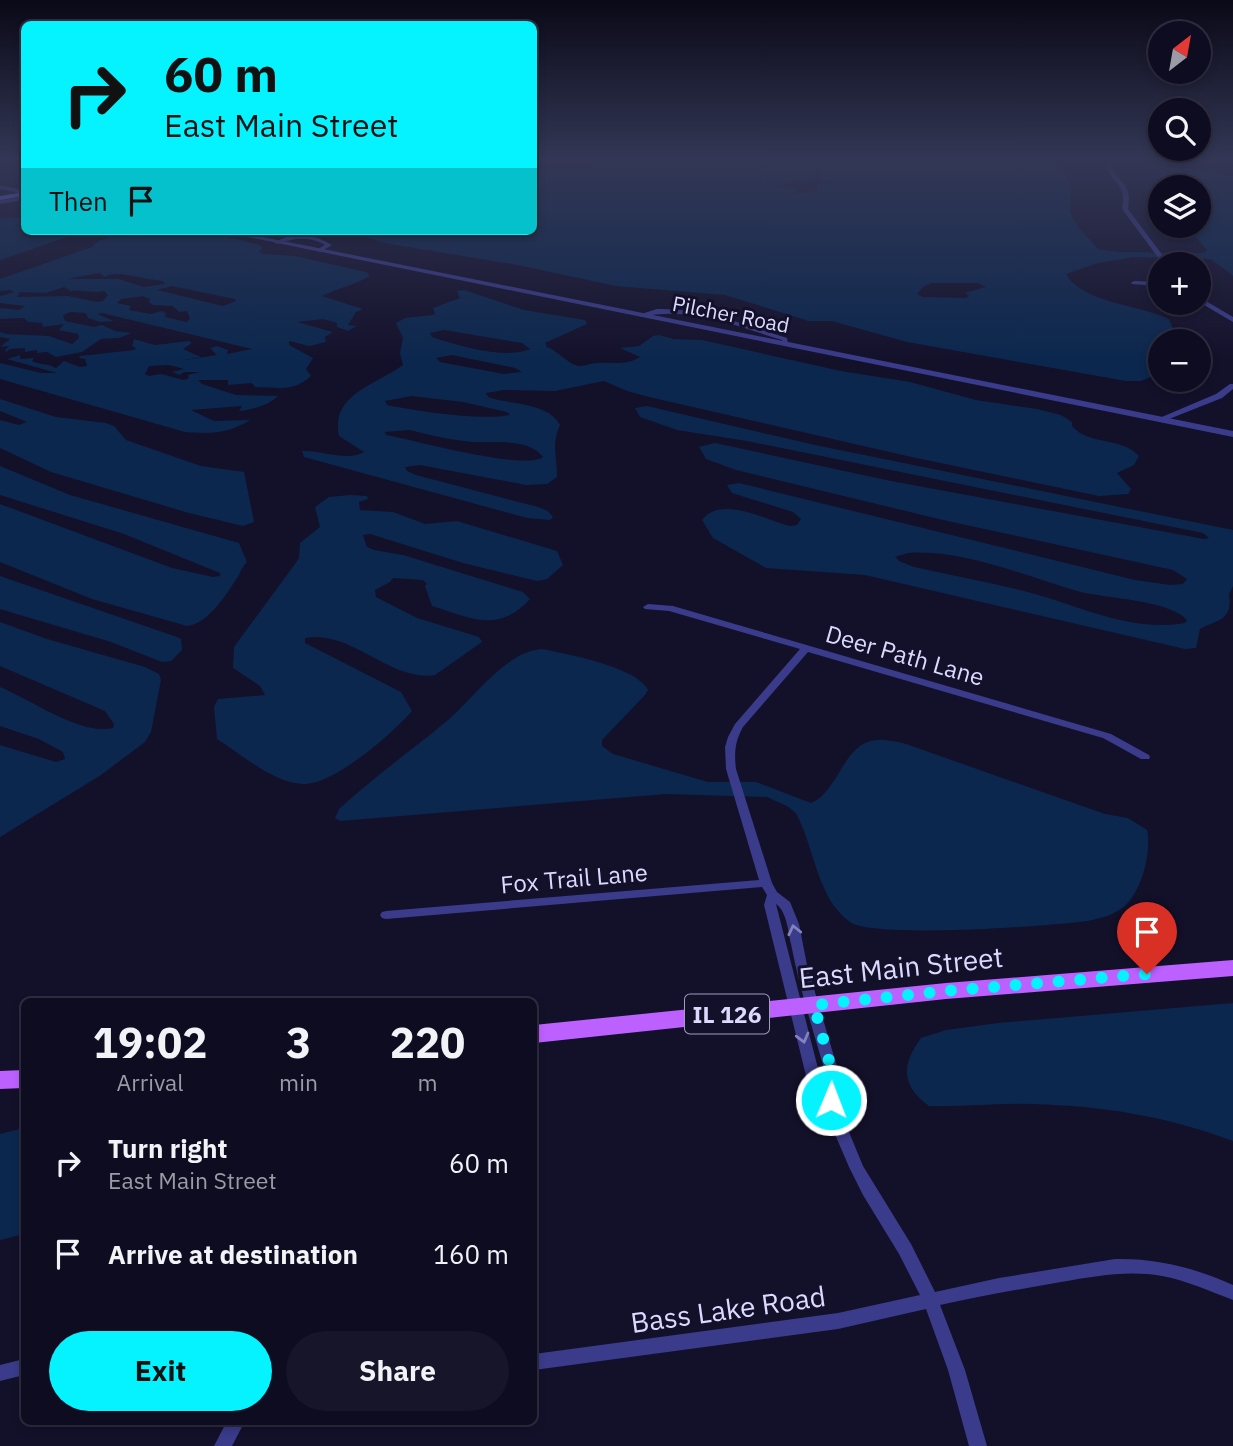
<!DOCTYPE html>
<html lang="en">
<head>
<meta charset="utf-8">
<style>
	body { margin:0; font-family:"IBM Plex Sans",sans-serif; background:#171529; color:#f1f3f6; height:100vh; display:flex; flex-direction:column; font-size:26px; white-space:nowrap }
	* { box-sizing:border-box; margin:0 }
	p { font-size:23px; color:#9b9ba5 }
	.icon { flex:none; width:38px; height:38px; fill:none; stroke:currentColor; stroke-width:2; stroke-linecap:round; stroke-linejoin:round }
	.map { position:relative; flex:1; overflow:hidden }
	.drawer { position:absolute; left:21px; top:998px; width:516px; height:427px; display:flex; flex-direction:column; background:#0e0c20; border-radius:10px; box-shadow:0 4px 10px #0003,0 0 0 2px #2e2c3e }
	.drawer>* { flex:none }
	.banner { position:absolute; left:21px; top:21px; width:516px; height:214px; border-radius:10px; box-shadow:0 4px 10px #0003,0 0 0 2px #2e2c3e; background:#05f2ff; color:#111; overflow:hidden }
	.needle { width:46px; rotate:31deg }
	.fabs { position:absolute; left:1148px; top:21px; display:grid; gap:14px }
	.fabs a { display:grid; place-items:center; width:63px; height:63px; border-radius:50%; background:#0e0c20; box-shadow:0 4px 10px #0003,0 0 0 2px #2e2c3e; font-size:35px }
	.pin { position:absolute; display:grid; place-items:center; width:60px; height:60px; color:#fff; margin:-72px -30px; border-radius:50% 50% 50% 0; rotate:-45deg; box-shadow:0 0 7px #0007 }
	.pin .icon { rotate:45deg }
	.me { position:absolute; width:77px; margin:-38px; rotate:1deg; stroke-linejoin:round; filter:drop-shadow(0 0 5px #0008) }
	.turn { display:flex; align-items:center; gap:24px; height:147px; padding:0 28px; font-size:32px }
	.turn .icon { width:91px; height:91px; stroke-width:2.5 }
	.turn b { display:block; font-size:49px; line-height:60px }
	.then { display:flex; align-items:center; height:66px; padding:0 28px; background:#0003; gap:14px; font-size:26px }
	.eta { display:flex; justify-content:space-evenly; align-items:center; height:119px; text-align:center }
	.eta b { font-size:42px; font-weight:700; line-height:49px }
	.cta { display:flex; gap:14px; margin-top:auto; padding:14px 28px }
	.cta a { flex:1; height:80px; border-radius:42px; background:#05f2ff; color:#111; font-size:28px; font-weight:700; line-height:80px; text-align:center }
	.cta a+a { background:#171529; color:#f1f3f6 }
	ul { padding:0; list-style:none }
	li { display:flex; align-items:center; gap:21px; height:91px; padding:0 28px }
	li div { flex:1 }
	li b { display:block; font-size:26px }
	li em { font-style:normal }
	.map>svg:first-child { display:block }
	.water { fill:#0b274e; fill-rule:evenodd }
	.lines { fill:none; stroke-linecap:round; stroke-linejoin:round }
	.minor { fill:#3a3b8a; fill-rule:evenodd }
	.tertiary { fill:#3a3b8a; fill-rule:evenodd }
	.secondary { fill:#7073ff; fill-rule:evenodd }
	.primary { fill:#bc60ff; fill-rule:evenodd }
	.oneway { stroke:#8382bf }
	.route { stroke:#05f2ff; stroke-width:12; stroke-dasharray:0 21.6 }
	.labels { text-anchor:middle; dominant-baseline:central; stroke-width:6; stroke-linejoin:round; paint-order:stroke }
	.far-street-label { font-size:21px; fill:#dcd9ff; stroke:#13102a }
	.shield { fill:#13102a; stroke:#a09dbf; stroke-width:2 }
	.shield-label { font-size:23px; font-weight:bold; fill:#dcd9ff }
	.street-label { font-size:24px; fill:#dcd9ff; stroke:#13102a }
	.near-street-label { font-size:28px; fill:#dcd9ff; stroke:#13102a }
</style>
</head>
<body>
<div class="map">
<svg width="1233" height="1446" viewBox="0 0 1233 1446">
	<rect width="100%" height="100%" fill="#13102a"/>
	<g class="water">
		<path d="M 609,159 L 1061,159 L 1058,163 L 1071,186 L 1070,213 L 1080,229 L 1098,249 L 1118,252 L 1204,253 L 1207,250 L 1186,226 L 1199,226 L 1199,187 L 1171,187 L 1158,173 L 1160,169 L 1173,167 L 1233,176 L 1233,276 L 1211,259 L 1134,257 L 1098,263 L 1066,274 C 1082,303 1141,305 1169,319 L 1178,341 L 1160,341 L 1160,373 L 1141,381 L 1126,381 L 907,342 L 832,321 L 809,321 L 725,295 L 616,286 L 518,265 L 384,243 L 349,231 L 534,231 L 534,167 C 557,171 587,169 609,159 ZM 819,171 L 822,175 L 819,180 L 841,182 L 818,184 L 818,191 L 792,194 L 796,189 L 772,186 L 815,178 L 815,172 ZM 932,283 L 978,283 L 986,287 L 965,293 L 969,296 L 966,298 L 923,297 L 917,294 L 924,286 Z"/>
		<polygon points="15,217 24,219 24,231 85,231 0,260 0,219"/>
		<path d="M 126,231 C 166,231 225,231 263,247 L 259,252 L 263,254 L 295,256 L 366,272 L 370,276 C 355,285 337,288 322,296 L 363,309 L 356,312 L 348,325 L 357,326 L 348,331 L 337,327 L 337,323 L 323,319 L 297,322 L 333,332 L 325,337 L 326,342 L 309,346 L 289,341 L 289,345 L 313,358 L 306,369 L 311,376 C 292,393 278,387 255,387 L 252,383 L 228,385 L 228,380 L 198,380 L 202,384 L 236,395 L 278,396 C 268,406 253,409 239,411 L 242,406 L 191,410 L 214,421 L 250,420 C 228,434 210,434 185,432 L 0,379 L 0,363 L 41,373 L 57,373 L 7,359 L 20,355 L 20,359 L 34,358 L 32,361 C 39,365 48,363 56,368 L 64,361 L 80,367 L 87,366 L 85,359 L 79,358 L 80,356 L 134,350 L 136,348 L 132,346 L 134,339 L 155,345 L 189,341 L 192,343 L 183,349 L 201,357 L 185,360 L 217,355 L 210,348 L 217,346 L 228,350 L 227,354 L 252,349 L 102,313 L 97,314 L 114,321 L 100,322 L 88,318 L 86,313 L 71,312 L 63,315 L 65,321 L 94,327 L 102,325 L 115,331 L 132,333 L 119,338 L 101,339 L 82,352 L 56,357 L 47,352 L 37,353 L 37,350 L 25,352 L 25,348 L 10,349 L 6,352 L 5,350 L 9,346 L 0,347 L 10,339 L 0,337 L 0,332 L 7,334 L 49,336 L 72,344 L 79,338 L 78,334 L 59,330 L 64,324 L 43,327 L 42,323 L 28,322 L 24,318 L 0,319 L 0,308 L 19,310 L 25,306 L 0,303 L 0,296 L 14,292 L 11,290 L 0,291 L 0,279 L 92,247 L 98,241 ZM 99,273 L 105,277 C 117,269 144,280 163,281 L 165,284 L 144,287 L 118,279 L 67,279 ZM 172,286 L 235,299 L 236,301 L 223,306 L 157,290 ZM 64,287 L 70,290 L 68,292 C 80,288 91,294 104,291 L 108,295 L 103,301 L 97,302 L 68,296 L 17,297 L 20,292 L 46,293 ZM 143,296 L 150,299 L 149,302 L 153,305 L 173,306 L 179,312 L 187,311 L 190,318 L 187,322 L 165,317 L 166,314 L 162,311 L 151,314 L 129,310 L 131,306 L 117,303 L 121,299 ZM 169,365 L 184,369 L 172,372 L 180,375 L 184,372 L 200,372 L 188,375 L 189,378 L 184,380 L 161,374 L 149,376 L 145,374 L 149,366 Z"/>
		<path d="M 464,290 L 524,310 L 585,320 L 587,324 L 545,343 L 547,347 C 558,351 565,361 575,365 C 583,368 589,363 597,363 C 613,362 625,366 640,357 L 620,348 L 639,346 L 653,336 L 659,335 L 674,339 L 702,340 L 841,371 L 910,382 L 976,400 L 1037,409 L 1061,415 L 1072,422 L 1072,426 C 1089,446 1120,436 1139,456 L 1134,465 L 1117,473 L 1131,489 L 1128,494 L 1099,496 L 907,456 L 649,397 L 627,391 L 604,381 L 555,391 L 504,390 L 486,393 L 488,397 C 510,405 548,402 560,425 C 551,446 557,455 557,477 L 547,484 L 526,485 L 420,465 L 405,467 L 407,471 L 416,475 L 538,507 L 548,511 L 553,517 L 550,520 L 527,518 L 304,457 L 302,451 C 321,450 348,462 364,452 L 339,436 C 330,394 376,385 403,365 L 400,353 L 403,338 L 396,323 L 405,318 L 433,315 L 435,314 L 433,308 L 460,298 L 457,291 ZM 444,330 L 522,343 L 530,349 C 504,360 457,345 432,337 L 430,333 ZM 452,355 L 515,368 L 522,372 L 504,374 L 440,362 L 436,358 ZM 411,396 L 463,402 L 507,412 L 510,415 C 482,421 416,411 387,405 L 385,401 ZM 409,430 C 427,434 445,439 464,441 C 487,445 526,435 543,457 C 524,471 414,440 386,435 L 385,432 Z"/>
		<polygon points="0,399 56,417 106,423 114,426 126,440 201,466 244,472 254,522 243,526 189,513 51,472 0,448 0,420 19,425 27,422 0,411"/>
		<path d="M 647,406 L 815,445 L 1233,530 L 1233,586 L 1229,594 C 1233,621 1218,619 1200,629 L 1196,648 L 1185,649 L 865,575 L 766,568 L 713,538 L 702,520 C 721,495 766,520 790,526 L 797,525 L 801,519 L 793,512 L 732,493 L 727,485 L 739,483 L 1135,580 L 1170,585 L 1183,584 L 1187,579 L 1173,570 L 943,520 L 736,470 L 706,459 L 699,447 L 715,443 L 891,481 L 1204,539 L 1209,538 L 1203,533 L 747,441 L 677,430 L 640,417 L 635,408 ZM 908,553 C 962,549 1026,576 1077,591 C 1106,599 1167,599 1187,620 L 1185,623 C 1129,633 1076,604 1024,591 C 987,582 950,575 914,567 L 899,561 L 895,557 Z"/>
		<path d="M 0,466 L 70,495 L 239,543 L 247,562 C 241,568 240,575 235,581 C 224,598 207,624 187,626 L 92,599 L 0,562 L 0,504 L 172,568 L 213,577 L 220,576 L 220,573 L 124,534 L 0,495 Z"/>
		<path d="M 350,495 L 367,496 L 368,499 L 359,502 L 360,510 L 393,512 L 425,524 L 457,521 L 557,551 L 563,565 L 547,579 L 537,581 L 463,563 L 370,534 L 363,535 L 367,547 L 374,550 L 403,555 L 523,592 L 530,599 C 498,634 471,618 432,606 L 425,586 L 427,584 L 423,580 L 393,578 L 390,582 L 375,590 L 376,597 L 417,618 L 479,637 L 482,642 L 435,675 C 390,682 351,629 305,638 L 305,643 L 401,692 L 412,711 C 392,734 333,786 302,784 C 272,782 241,754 217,739 L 214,707 L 218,699 L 265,695 L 260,686 L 233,668 L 234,647 L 295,564 L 299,558 L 300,543 L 320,527 L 315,507 L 329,497 Z"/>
		<polygon points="0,576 177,637 181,639 182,650 171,661 162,662 111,642 0,609"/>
		<path d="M 0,622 L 47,639 L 145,667 L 159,674 L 161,680 L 151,732 L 145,742 L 101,775 L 0,837 L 0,745 L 56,762 L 65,759 L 63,752 L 39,739 L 0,726 L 0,687 C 30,699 81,736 113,728 L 114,724 L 105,711 L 0,666 Z"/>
		<path d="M 542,649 C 567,654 637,667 648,690 L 645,695 L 602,740 L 602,746 L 613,754 L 708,782 L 756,782 L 811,803 C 840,791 843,741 878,740 C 887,739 897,742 906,744 L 1105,814 L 1128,818 L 1147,830 C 1152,852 1141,895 1122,908 C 1113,915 1099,919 1087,921 C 1051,926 874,939 850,922 C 817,899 814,846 796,813 L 787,806 L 767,797 L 666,794 L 340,821 L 335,818 L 339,809 C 374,777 412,750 448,720 C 474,698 506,651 542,649 Z"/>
		<path d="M 1233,1003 L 1233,1141 C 1166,1116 1103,1106 1032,1104 C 997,1103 963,1107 929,1106 C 900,1085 902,1064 921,1038 L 946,1030 L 998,1023 Z"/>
		<polygon points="24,1128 24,1234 0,1240 0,1134"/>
	</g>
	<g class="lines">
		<g class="minor">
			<path d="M 1111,159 L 1116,159 L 1112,166 C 1120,187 1132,181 1128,209 L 1169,264 L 1163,264 L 1122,209 C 1127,182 1114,187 1106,166 Z"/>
			<polygon points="1201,159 1233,162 1233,164 1203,160"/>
			<polygon points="24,197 24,200 0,204 0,200"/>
			<path d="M 303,235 L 318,238 L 332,245 L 320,252 L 318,251 L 318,249 L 325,245 C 308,236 295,238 277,244 L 274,242 L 289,236 Z"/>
			<polygon points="1134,281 1160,282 1160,286 1132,284 1131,283"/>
			<polygon points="1199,297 1233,317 1233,322 1199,302"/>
			<path d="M 657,309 C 702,308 744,324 787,338 L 788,344 L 783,345 L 782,340 C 736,326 689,306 641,317 L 638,315 Z"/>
			<polygon points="1230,384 1233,384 1233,389 1222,398 1164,421 1157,419 1216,394"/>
			<path d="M 648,604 L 673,606 L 1111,734 L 1149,755 L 1150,757 L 1149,759 L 1141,759 L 1103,738 L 808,652 L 743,727 C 735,741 734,753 736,769 L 772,883 L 777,892 L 790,902 L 799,924 L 807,965 L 843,1087 L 837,1097 L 849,1132 L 863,1166 L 911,1244 L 935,1292 L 999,1278 L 1115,1259 C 1157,1258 1195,1268 1233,1285 L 1233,1300 C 1209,1291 1188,1281 1162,1276 C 1128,1270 1096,1276 1061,1282 C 1021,1289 981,1296 940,1305 L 965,1370 L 987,1446 L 969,1446 L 948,1370 L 926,1309 L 838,1329 L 534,1370 L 534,1354 L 838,1313 L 920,1295 L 899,1254 L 863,1195 L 849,1167 L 834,1132 L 824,1100 L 812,1096 L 810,1092 L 764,905 L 767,895 L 762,887 L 386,919 L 382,918 L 380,915 L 382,912 L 386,911 L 759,880 L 726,769 L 725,747 L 728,737 L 735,724 L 800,649 L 669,611 L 645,609 L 643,607 ZM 776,904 C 787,912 788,931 791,944 C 800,992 816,1039 829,1086 L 827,1089 L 823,1088 Z"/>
			<polygon points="24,1359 24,1375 0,1381 0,1365"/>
			<polygon points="227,1421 245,1421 232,1446 214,1446"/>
		</g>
		<g class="tertiary">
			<polygon points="0,185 24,190 24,194 0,189"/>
			<polygon points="218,231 233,231 1233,431 1233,437"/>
		</g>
		<polygon class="secondary" points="24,192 24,196 0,200 0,196"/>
		<g class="primary">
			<polygon points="1233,960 1233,976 946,999 534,1043 534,1025 946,983"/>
			<polygon points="24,1070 24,1088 0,1089 0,1071"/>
		</g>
	</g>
	<defs><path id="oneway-chevron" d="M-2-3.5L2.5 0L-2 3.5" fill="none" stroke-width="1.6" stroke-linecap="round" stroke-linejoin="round" transform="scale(1.75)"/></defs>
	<g class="oneway">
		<use href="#oneway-chevron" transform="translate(794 930) rotate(-103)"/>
		<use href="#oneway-chevron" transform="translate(803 1038) rotate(75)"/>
	</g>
	<linearGradient id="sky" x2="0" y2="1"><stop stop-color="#0a0917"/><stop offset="0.44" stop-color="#333755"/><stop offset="1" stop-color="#333755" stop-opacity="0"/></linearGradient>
	<rect width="1233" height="362" fill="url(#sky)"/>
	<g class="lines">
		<polyline class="route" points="831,1100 830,1096 836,1087 814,1005 946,991 1147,974"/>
	</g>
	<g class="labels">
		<g class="far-street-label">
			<text transform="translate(731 314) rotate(11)">Pilcher Road</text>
		</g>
		<rect class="shield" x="685" y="994.5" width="84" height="39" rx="5"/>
		<g class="shield-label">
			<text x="727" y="1014">IL 126</text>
		</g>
		<g class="street-label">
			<text transform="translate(905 655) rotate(16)">Deer Path Lane</text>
			<text transform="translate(574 878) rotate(-5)">Fox Trail Lane</text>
		</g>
		<g class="near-street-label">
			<text transform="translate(901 967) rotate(-6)">East Main Street</text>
			<text transform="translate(728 1309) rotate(-8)">Bass Lake Road</text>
		</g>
	</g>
</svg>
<div class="fabs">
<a><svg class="needle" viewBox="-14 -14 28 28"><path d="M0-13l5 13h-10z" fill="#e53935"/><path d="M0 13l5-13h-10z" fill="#9b9ba5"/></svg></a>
<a><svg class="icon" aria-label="search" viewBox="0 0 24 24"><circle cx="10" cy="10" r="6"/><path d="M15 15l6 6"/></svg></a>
<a><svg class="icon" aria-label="layers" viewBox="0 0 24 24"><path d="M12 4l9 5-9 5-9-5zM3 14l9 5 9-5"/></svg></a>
<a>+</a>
<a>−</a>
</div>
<div class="pin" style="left:1147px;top:974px;background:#d93025"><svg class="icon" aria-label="arrive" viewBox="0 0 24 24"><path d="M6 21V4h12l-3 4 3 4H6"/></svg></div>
<svg class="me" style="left:831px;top:1100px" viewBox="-20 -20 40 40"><circle r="17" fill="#05f2ff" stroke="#fff" stroke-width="3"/><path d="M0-11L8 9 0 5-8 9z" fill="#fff"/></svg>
<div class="banner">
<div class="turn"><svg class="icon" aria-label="right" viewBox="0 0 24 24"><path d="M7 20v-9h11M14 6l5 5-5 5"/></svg><div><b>60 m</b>East Main Street</div></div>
<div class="then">Then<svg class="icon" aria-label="arrive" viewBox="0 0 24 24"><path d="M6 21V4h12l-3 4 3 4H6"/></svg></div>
</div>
<section class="drawer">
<div class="eta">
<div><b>19:02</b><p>Arrival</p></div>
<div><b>3</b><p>min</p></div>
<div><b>220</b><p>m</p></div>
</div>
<ul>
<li><svg class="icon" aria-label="right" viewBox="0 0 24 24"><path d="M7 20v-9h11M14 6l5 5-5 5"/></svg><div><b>Turn right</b><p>East Main Street</p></div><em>60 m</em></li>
<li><svg class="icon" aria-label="arrive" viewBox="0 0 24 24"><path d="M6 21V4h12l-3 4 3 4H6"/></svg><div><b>Arrive at destination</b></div><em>160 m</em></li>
</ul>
<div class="cta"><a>Exit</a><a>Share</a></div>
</section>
</div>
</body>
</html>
